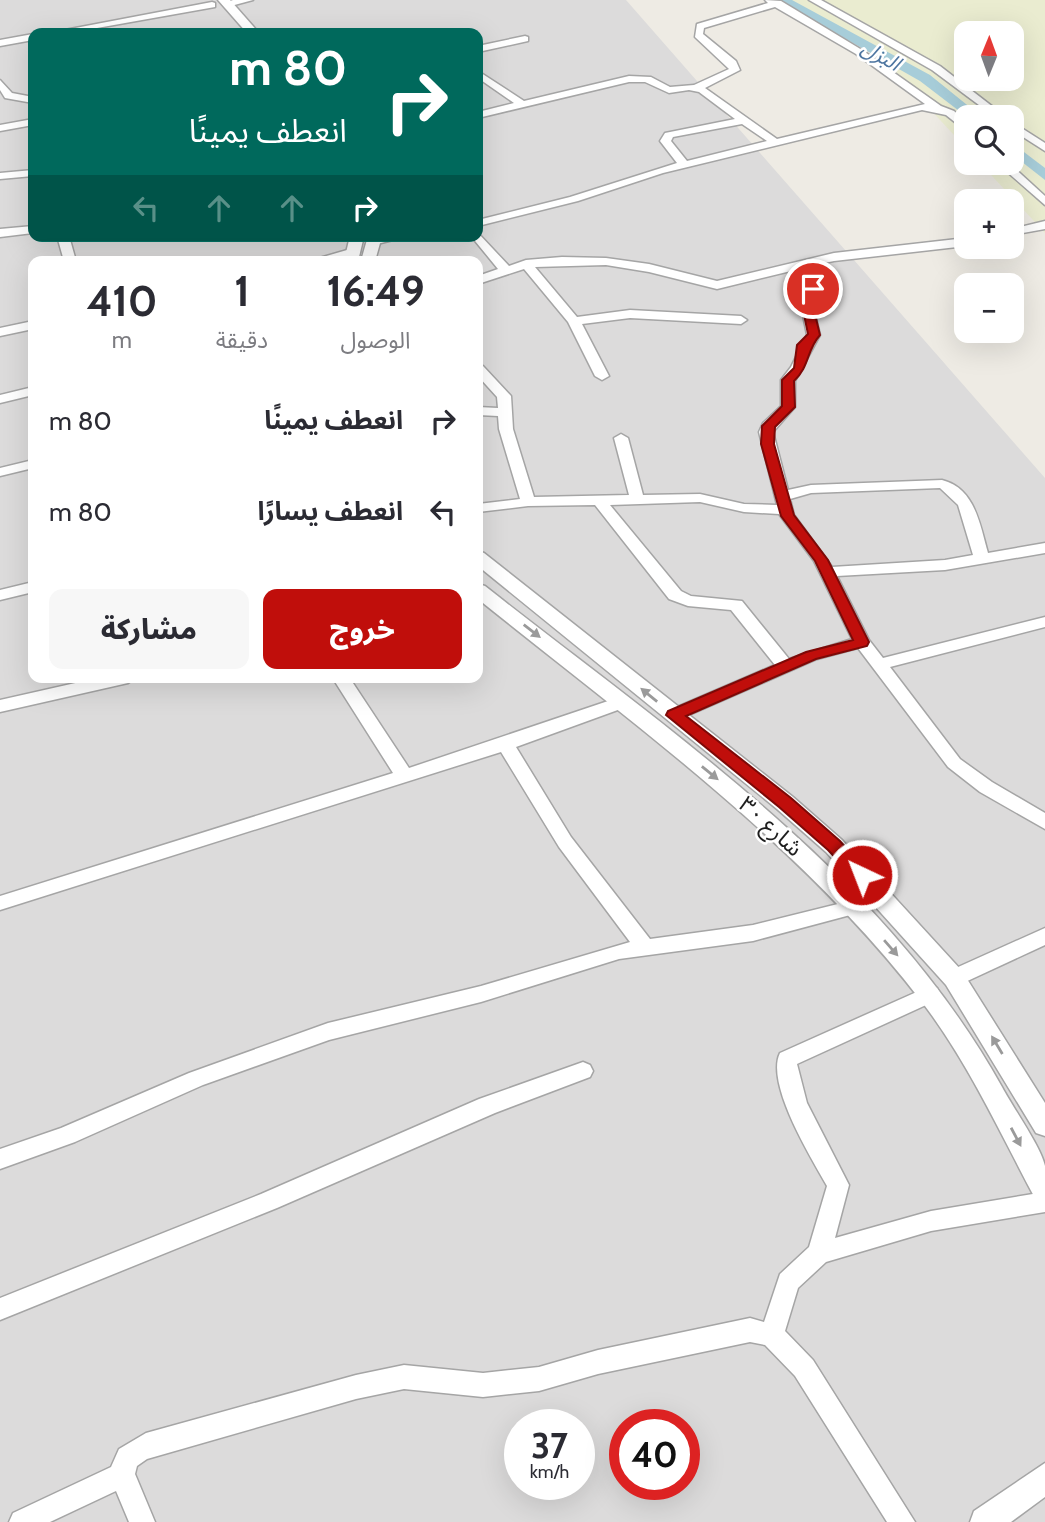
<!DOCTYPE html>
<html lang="ar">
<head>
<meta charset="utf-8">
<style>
	body { margin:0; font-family:Cabin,"Noto Sans Arabic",sans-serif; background:#f7f7f7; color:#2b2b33; direction:rtl; height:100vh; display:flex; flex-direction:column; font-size:26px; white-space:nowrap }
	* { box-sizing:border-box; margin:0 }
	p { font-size:23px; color:#7c7c81 }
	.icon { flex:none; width:38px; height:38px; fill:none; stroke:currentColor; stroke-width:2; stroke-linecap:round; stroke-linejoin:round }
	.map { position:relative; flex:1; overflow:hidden; direction:ltr }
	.drawer { position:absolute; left:28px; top:256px; width:455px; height:427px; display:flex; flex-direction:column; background:#fff; border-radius:14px; box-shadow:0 7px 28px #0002; direction:rtl }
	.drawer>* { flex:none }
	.guide { position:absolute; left:28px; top:28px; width:455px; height:214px; border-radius:14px; box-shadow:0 7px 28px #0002; direction:rtl; background:#00695c; color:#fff; overflow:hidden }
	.needle { width:46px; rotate:1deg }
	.fabs { position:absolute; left:954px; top:21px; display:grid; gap:14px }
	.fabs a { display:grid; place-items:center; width:70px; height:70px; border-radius:14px; background:#fff; box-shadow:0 7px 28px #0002; font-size:35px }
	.speed { position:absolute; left:504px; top:1409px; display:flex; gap:14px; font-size:35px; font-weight:700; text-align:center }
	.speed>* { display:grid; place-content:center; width:91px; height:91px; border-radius:50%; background:#fff; box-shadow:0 7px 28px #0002; line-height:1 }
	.speed small { font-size:18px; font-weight:400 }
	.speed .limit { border:10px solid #d22; background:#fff; color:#111 }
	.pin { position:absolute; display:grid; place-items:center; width:60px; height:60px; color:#fff; margin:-30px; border:4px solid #fff; border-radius:50%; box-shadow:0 2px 7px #0007 }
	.me { position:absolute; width:77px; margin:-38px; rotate:317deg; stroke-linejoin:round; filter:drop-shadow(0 0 5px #0008) }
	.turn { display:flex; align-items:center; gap:24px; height:147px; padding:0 21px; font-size:32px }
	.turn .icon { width:91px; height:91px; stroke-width:2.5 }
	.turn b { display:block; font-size:49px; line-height:60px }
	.lanes { display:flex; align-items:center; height:66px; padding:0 21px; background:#0003; justify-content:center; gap:35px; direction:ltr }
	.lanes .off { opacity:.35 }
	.eta { display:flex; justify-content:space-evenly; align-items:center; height:119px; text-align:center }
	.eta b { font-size:42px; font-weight:800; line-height:49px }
	.cta { display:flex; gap:14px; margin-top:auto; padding:14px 21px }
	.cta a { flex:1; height:80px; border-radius:14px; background:#c00e0b; color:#fff; font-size:28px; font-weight:800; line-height:80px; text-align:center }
	.cta a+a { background:#f7f7f7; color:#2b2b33 }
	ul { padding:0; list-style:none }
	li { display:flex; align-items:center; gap:21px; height:91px; padding:0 21px }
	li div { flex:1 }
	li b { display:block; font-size:26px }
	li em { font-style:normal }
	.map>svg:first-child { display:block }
	.residential { fill:#dcdbdb; fill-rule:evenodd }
	.farmland { fill:#eaecd0; fill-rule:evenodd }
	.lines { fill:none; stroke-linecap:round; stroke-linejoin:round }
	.canal { fill:#a7cdd9; fill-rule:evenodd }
	.minor-casing { stroke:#a5a5a5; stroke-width:3 }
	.tertiary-casing { stroke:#a5a5a5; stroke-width:3 }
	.minor { fill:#fff; fill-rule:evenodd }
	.tertiary { fill:#fff; fill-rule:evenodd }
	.oneway { fill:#9a9a9a }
	.route { fill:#c00e0b; stroke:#7d0907; stroke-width:2 }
	.labels { text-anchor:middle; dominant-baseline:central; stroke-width:5; stroke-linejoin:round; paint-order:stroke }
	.far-water-label { font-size:21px; font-style:italic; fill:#4d75a0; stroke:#fff }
	.street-label { font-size:23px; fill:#1e1e1e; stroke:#fff }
</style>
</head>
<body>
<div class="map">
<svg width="1045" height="1522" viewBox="0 0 1045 1522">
	<rect width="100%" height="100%" fill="#eeebe4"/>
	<path class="residential" d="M 0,0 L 626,0 L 1045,478 L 1045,1522 L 0,1522 ZM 33,33 L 478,33 L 478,236 L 33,236 ZM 33,261 L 478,261 L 478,677 L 33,677 ZM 520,1424 L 579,1424 L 579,1484 L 520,1484 ZM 625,1424 L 684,1424 L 684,1484 L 625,1484 Z"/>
	<path class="farmland" d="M 786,0 L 1045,0 L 1045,233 L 980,163 L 1012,163 L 1012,117 L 966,117 L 966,148 L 878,53 ZM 966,33 L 1012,33 L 1012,79 L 966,79 Z"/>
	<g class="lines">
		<g class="canal">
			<polygon points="777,0 792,0 930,75 982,117 967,117 920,81"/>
			<polygon points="1012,143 1045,168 1045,180 1012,154"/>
		</g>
		<defs>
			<g id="minor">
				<polygon points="233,0 253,0 227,7 222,4"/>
				<path d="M 765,0 L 781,1 L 862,50 L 941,106 L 954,111 L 966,122 L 966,131 L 946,115 L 922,110 L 663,173 L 578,201 L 478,226 L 478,220 L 570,197 L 677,163 L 660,141 L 665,133 L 735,119 L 699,92 L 689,90 L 669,93 L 645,82 L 629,82 L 478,118 L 478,112 L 514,103 L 478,78 L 478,71 L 524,101 L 629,76 L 651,77 L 670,87 L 694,85 L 729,69 L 695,37 L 697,24 L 768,3 ZM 775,7 L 856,54 L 925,104 L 777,139 L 705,88 L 740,70 L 736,61 L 703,34 L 704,28 ZM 742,124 L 767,141 L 687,161 L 671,141 L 673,137 Z"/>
				<polygon points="809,0 821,0 940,66 1006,117 995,117 932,70"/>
				<polygon points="212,2 215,3 215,7 69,33 49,33"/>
				<polygon points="33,34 33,40 0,46 0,40"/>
				<polygon points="525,36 528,37 528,41 478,52 478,46"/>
				<polygon points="0,80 12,93 33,97 33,103 5,98 0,90"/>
				<polygon points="33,119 33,125 0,131 0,125"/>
				<polygon points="1012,122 1045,143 1045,151 1012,130"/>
				<polygon points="997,163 1009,163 1045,196 1045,205"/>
				<polygon points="33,170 33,176 0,179 0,173"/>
				<polygon points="1045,221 1045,229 1012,235 1012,229"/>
				<polygon points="33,226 33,233 0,237 0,229"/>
				<path d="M 478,233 L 509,266 L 526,260 L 562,257 L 606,258 L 649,264 L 717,281 L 834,253 L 966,238 L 966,246 L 834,261 L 810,266 L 819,289 L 814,310 L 820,335 L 795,381 L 795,407 L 773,432 L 788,490 L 811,485 L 942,480 C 975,488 980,525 988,553 L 1045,543 L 1045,553 L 945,570 L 837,576 L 869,640 L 883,658 L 1045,617 L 1045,627 L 890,667 L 960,759 L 992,782 L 1045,813 L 1045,829 L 980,792 L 948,767 L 858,648 L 817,659 L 680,719 L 668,719 L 665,715 L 668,711 L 775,665 L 731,610 L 688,606 L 669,599 L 595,505 L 528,506 L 478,512 L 478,504 L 520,499 L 499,429 L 498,416 L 478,415 L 478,407 L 498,408 L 497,397 L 478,376 L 478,365 L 483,366 L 511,396 L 513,429 L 534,497 L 629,495 L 614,438 L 621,434 L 628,438 L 643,495 L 700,494 L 744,504 L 777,505 L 759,432 L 763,423 L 781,406 L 781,380 L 791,367 L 807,335 L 802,310 L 807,289 L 799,269 L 717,289 L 649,272 L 606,265 L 535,267 L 577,317 L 630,310 L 741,316 L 747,320 L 741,324 L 630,318 L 582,324 L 609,376 L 602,380 L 595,376 L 568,322 L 524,269 L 478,284 L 478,276 L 498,269 L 471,236 L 478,236 ZM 940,488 L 958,505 L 973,555 L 945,560 L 832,567 L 794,515 L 790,499 L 811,493 ZM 700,502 L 744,512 L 779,514 L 814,561 L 852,639 L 789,659 L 742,601 L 691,596 L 681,591 L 610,505 Z"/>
				<polygon points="57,236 69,236 76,261 64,261"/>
				<polygon points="380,236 409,236 373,245 367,241"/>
				<polygon points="354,248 360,252 358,255 332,261 309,261"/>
				<polygon points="33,321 33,329 0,336 0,328"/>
				<polygon points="33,387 33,395 0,403 0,395"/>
				<polygon points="33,460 33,468 0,476 0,468"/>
				<polygon points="33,582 33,592 0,600 0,590"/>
				<polygon points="102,677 136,677 128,683 0,712 0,700"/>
				<polygon points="332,677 349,677 409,768 614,699 626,699 628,703 626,707 516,747 571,837 650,939 753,925 854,900 861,902 864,907 861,912 854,914 753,941 619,959 481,1002 329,1040 203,1085 75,1142 0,1169 0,1149 61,1128 189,1073 328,1023 481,986 630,942 559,847 501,752 0,910 0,896 393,773"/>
				<polygon points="1045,928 1045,945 961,984 954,986 947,984 944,978 947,972"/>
				<path d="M 930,986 L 937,988 L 940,994 L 937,1000 L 797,1064 L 807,1103 L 849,1185 L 835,1238 L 931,1211 L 1045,1192 L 1045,1212 L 931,1231 L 826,1262 L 798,1288 L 785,1331 L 813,1360 L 915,1522 L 887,1522 L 795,1376 L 765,1345 L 750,1342 L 598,1374 L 539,1391 L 483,1397 L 404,1389 L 356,1399 L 147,1459 L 137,1466 L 135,1474 L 155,1522 L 129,1522 L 116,1491 L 50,1522 L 9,1522 L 13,1513 L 111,1467 L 119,1449 L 146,1433 L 356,1375 L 404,1365 L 483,1373 L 539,1367 L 598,1350 L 750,1318 L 764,1322 L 780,1274 L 809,1247 L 827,1186 C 811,1158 765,1083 780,1053 Z"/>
				<polygon points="583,1062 590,1065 593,1071 590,1077 495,1113 277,1208 0,1320 0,1298 261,1194 479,1099"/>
			</g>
			<g id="tertiary">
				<polygon points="218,0 230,0 259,33 247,33"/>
				<polygon points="350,236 364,236 358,261 344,261"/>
				<polygon points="368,236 382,236 375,261 361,261"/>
				<polygon points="478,551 484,553 793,797 842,840 962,971 1045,1103 1045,1136 1036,1133 946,985 826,852 777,809 478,566"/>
				<path d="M 478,584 L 485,586 C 672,734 883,873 1002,1087 C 1012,1106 1041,1147 1045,1166 C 1045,1177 1045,1192 1045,1203 L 1036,1200 C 1000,1133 968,1062 922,1002 C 799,842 633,724 478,599 Z"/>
				<polygon points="1045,1463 1045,1497 1011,1522 970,1522 974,1511"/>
			</g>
		</defs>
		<use href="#minor" class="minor-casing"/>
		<use href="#tertiary" class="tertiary-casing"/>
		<use href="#minor" class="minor"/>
		<use href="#tertiary" class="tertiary"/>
	</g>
	<defs><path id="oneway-solid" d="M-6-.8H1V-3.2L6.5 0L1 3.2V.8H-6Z" transform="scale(1.75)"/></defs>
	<g class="oneway">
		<use href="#oneway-solid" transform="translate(532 631) rotate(38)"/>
		<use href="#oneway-solid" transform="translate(649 695) rotate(-141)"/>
		<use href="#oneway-solid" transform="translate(710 773) rotate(39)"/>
		<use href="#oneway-solid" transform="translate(891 948) rotate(49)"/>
		<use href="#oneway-solid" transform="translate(997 1045) rotate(-121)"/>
		<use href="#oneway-solid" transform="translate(1016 1137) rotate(62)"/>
	</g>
	<path class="route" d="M 813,286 L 819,289 L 814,310 L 820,335 C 806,351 810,366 794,381 L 795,407 L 775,427 L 774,444 L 794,515 L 828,560 L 869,642 L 867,646 L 816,659 L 686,716 L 791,798 L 840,841 L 870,875 L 862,882 L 856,880 L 828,850 L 779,807 L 666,715 L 668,711 L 806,652 L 853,640 L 815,561 L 781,516 L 761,444 L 762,426 L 782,406 L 782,380 L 794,368 L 797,345 L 808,334 L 803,310 L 808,289 Z"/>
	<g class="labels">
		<g class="far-water-label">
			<text transform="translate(881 55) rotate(29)">البزل</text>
		</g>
		<g class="street-label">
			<text transform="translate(771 826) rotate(42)">شارع ٣٠</text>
		</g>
	</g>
</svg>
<div class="fabs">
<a><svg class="needle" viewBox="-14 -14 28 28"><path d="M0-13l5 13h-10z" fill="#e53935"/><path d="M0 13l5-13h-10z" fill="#7c7c81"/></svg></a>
<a><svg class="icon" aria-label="search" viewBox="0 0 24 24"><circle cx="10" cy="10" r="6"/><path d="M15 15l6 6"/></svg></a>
<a>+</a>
<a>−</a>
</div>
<div class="speed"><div>37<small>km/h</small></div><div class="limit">40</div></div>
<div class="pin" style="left:813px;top:289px;background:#d93025"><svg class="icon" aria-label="arrive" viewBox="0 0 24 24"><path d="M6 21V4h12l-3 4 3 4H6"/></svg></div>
<svg class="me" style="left:862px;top:875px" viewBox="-20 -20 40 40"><circle r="17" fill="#c00e0b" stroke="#fff" stroke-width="3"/><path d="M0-11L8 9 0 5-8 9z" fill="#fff"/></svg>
<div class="guide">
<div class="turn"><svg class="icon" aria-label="right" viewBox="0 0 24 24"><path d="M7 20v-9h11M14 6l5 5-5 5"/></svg><div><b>80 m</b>انعطف يمينًا</div></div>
<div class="lanes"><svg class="icon off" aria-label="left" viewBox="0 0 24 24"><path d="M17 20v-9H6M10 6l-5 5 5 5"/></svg><svg class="icon off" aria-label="ahead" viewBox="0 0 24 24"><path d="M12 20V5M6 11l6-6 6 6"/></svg><svg class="icon off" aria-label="ahead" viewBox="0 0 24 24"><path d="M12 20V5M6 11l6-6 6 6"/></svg><svg class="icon" aria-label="right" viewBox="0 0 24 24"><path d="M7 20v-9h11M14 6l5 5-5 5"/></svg></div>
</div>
<section class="drawer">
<div class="eta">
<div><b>16:49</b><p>الوصول</p></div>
<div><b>1</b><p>دقيقة</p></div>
<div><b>410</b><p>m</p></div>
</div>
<ul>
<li><svg class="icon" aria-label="right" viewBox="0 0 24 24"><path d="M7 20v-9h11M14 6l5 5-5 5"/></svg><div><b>انعطف يمينًا</b></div><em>80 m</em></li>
<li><svg class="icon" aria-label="left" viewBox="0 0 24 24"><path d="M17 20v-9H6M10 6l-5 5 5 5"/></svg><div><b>انعطف يسارًا</b></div><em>80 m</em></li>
</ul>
<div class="cta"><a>خروج</a><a>مشاركة</a></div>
</section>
</div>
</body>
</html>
